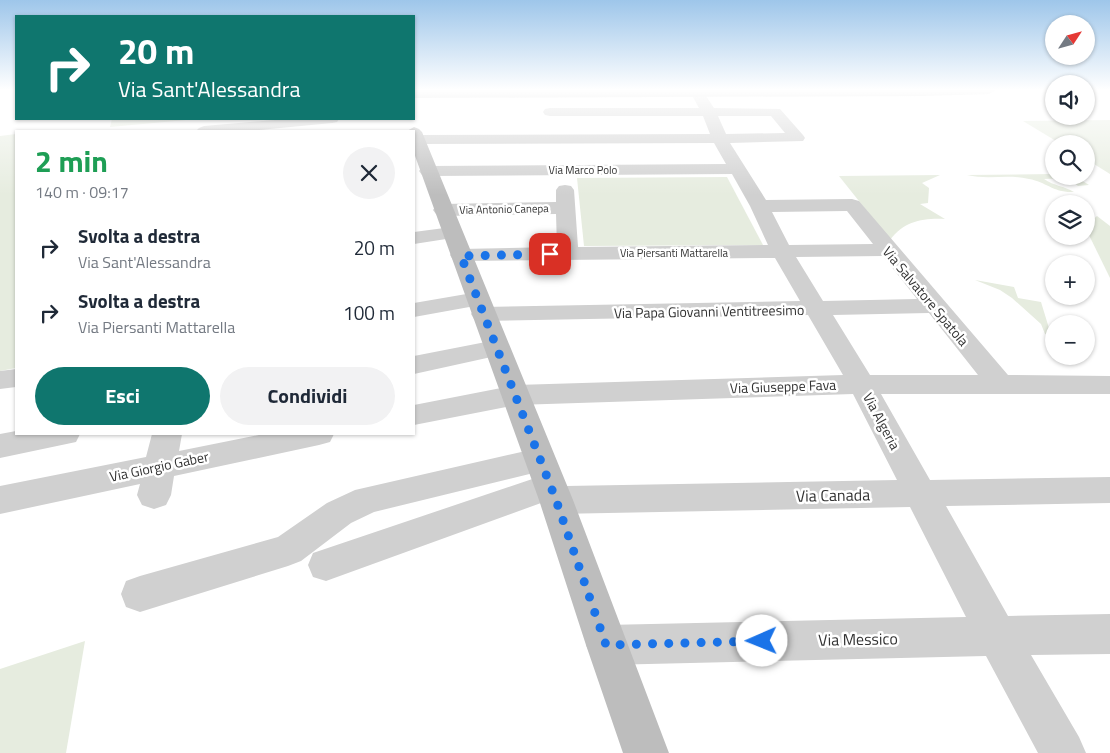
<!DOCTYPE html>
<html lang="it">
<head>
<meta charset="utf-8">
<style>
	body { margin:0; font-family:"Titillium Web",sans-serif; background:#f2f2f3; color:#1f2937; height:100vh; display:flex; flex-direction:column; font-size:19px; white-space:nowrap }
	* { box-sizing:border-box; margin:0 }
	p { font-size:16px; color:#747a83 }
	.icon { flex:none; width:28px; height:28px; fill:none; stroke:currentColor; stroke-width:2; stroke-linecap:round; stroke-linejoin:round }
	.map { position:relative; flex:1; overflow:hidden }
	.side { position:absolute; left:15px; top:130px; width:400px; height:305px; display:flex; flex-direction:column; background:#fff; border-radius:0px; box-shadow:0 1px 4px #0004 }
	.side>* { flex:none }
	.hud { position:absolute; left:15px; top:15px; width:400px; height:105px; border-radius:0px; box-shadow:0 1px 4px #0004; background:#0f766e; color:#fff; overflow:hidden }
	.needle { width:32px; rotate:54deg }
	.buttons { position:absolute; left:1045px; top:15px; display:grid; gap:10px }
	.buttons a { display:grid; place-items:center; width:50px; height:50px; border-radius:50%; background:#fff; box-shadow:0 1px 4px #0004; font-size:25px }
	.pin { position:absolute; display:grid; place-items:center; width:42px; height:42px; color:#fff; margin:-21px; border-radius:10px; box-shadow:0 2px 8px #0006 }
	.me { position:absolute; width:55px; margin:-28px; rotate:269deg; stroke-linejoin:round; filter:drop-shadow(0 0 4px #0008) }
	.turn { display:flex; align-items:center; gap:18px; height:105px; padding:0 20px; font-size:22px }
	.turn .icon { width:65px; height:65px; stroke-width:2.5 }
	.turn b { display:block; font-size:35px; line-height:42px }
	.round { display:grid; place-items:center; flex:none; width:52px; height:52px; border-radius:26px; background:#f2f2f3 }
	.summary { display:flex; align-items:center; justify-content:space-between; height:85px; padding:0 20px }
	h1 { font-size:30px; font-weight:700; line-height:38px; color:#1e9e55 }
	.button { display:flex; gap:10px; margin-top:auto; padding:10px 20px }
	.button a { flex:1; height:58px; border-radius:30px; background:#0f766e; color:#fff; font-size:20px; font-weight:700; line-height:58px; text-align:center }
	.button a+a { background:#f2f2f3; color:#1f2937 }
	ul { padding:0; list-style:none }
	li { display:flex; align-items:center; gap:15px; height:65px; padding:0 20px }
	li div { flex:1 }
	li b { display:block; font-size:19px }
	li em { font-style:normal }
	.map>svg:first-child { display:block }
	.green { fill:#e6ecdf }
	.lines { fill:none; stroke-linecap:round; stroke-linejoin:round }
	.street { fill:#d0d0d0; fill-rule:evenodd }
	.secondary { fill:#bdbdbd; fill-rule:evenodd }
	.route { stroke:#1a73e8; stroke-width:9; stroke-dasharray:0 16.2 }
	.labels { text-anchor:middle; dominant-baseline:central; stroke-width:5; stroke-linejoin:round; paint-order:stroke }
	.far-street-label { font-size:11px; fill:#333; stroke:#fff }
	.street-label { font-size:14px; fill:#333; stroke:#fff }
	.near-street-label { font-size:16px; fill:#333; stroke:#fff }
</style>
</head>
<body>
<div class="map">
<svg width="1110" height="753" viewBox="0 0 1110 753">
	<rect width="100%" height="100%" fill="#fff"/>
	<g class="green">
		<polygon points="112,119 197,119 110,127"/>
		<polygon points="1110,120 1110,174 1086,159 1086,144 1061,144 1023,121"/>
		<polygon points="16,134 16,368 0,371 0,136"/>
		<path d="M 1054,174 L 1054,176 L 1075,176 L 1089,185 L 1078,186 L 1069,178 L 1044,179 C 1054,186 1064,186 1074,192 C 1053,193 1047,182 1029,179 C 1009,174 987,180 967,175 Z"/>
		<path d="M 940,175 L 922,183 L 929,188 L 928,203 L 920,204 L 945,219 C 923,218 904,221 890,240 L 839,176 Z"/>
		<polygon points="727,177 763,245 584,246 577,178"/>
		<polygon points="1097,216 1110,226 1110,278 1086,229 1086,226"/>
		<polygon points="975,280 1014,287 1018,298 1041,302 1052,338 1045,334 1041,324 1012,298 1000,290"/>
		<polygon points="85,641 66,753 0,753 0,669"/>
	</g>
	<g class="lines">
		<g class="street">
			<path d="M 689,90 L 702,90 L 714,108 L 780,109 L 803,135 L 805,138 L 803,141 L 730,143 L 766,200 L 852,199 L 859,201 L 1008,375 L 1110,376 L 1110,394 L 881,394 L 930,480 L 1110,477 L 1110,503 L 946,506 L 1008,616 L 1110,614 L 1110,654 L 1031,655 L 1079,737 L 1086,753 L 1038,753 L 986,656 L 606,665 L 592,659 L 586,645 L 592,631 L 606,625 L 966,617 L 910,507 L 556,514 L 544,510 L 541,503 L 326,581 L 313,577 L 308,565 L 313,553 L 550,473 L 562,477 L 566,486 L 897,480 L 853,394 L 516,405 L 414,425 L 414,405 L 516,385 L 843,375 L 808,315 L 483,321 L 474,319 L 471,314 L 474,309 L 483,307 L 800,301 L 775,258 L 461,261 L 453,260 L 450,255 L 453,250 L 461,249 L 557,247 L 556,214 L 443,216 L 436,214 L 433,210 L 436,206 L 443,204 L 556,202 L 556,190 L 559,186 L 565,185 L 571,186 L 574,190 L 578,247 L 768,245 L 750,206 L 732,174 L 428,176 L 422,175 L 419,171 L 422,167 L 428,166 L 726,164 L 714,143 L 414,144 L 414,136 L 417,135 L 710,134 L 703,116 L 550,116 L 545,115 L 543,112 L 545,109 L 550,108 L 699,108 ZM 718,116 L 771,116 L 785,133 L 726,134 ZM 847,211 L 873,244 L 789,245 L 772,212 ZM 883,256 L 917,299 L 823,301 L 796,257 ZM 929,313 L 978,375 L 870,375 L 833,315 Z"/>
			<polygon points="287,119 339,119 337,122 332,123 250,131 196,131 199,128 204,126"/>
			<polygon points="452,227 459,229 462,233 459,237 414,244 414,232"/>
			<polygon points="478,292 486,294 490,299 486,304 414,317 414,303"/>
			<polygon points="496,340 505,342 509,348 505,354 414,374 414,356"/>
			<polygon points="16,369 16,387 0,389 0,371"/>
			<polygon points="16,431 16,434 80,434 76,442 0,458 0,434"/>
			<polygon points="152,434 182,434 179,451 264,434 334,434 330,442 319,445 174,476 171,495 166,505 154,509 142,505 137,495 140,484 0,514 0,486 146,457"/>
			<polygon points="539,448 550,451 555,460 550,469 374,512 351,523 301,561 288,566 140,612 126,607 121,594 126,581 140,576 278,537 327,503 355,490"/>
		</g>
		<g class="secondary">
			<polygon points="414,90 996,90 989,94 923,96 414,98"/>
			<polygon points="414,127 419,129 422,132 573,500 669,753 623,753 586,645 539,500 414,153 414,131 407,131"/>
		</g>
	</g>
	<linearGradient id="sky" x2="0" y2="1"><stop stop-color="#9ec6ea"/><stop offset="0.46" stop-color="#fff"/><stop offset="1" stop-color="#fff" stop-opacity="0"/></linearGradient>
	<rect width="1110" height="195" fill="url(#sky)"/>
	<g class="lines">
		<polyline class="route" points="550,254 461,256 556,500 606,645 762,641"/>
	</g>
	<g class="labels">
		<g class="far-street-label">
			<text x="583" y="170">Via Marco Polo</text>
			<text transform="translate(504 209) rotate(-1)">Via Antonio Canepa</text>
			<text x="674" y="253">Via Piersanti Mattarella</text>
		</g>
		<g class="street-label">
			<text transform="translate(926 296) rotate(50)">Via Salvatore Spatola</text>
			<text transform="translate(709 311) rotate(-1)">Via Papa Giovanni Ventitreesimo</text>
			<text transform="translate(783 386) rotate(-2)">Via Giuseppe Fava</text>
			<text transform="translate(882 421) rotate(62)">Via Algeria</text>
			<text transform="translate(159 466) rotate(-12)">Via Giorgio Gaber</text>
		</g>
		<g class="near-street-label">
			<text transform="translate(833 495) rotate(-1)">Via Canada</text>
			<text transform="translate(858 639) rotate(-1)">Via Messico</text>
		</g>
	</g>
</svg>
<div class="buttons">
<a><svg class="needle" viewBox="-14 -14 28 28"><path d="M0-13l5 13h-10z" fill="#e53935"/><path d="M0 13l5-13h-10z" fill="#747a83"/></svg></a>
<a><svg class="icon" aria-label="sound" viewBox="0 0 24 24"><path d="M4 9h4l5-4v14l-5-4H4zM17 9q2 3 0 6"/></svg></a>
<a><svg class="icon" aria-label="search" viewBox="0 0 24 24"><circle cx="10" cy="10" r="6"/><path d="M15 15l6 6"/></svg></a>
<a><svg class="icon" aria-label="layers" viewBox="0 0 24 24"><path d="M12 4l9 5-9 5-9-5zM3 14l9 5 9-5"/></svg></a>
<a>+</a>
<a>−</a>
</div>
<div class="pin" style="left:550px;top:254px;background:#d93025"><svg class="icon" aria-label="arrive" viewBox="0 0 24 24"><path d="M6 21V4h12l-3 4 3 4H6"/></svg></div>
<svg class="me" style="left:762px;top:641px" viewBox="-20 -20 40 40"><circle r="19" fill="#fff"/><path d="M0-13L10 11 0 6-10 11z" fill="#1a73e8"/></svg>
<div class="hud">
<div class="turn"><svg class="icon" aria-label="right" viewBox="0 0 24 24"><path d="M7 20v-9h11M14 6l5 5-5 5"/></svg><div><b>20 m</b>Via Sant'Alessandra</div></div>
</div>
<section class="side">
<div class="summary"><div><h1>2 min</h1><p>140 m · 09:17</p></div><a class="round"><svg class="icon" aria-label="close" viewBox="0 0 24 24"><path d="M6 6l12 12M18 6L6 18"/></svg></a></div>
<ul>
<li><svg class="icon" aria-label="right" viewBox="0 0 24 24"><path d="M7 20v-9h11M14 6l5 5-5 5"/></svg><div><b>Svolta a destra</b><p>Via Sant'Alessandra</p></div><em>20 m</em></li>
<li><svg class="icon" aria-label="right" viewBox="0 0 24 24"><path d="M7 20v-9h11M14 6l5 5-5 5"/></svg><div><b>Svolta a destra</b><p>Via Piersanti Mattarella</p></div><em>100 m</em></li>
</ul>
<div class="button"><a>Esci</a><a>Condividi</a></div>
</section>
</div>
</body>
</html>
